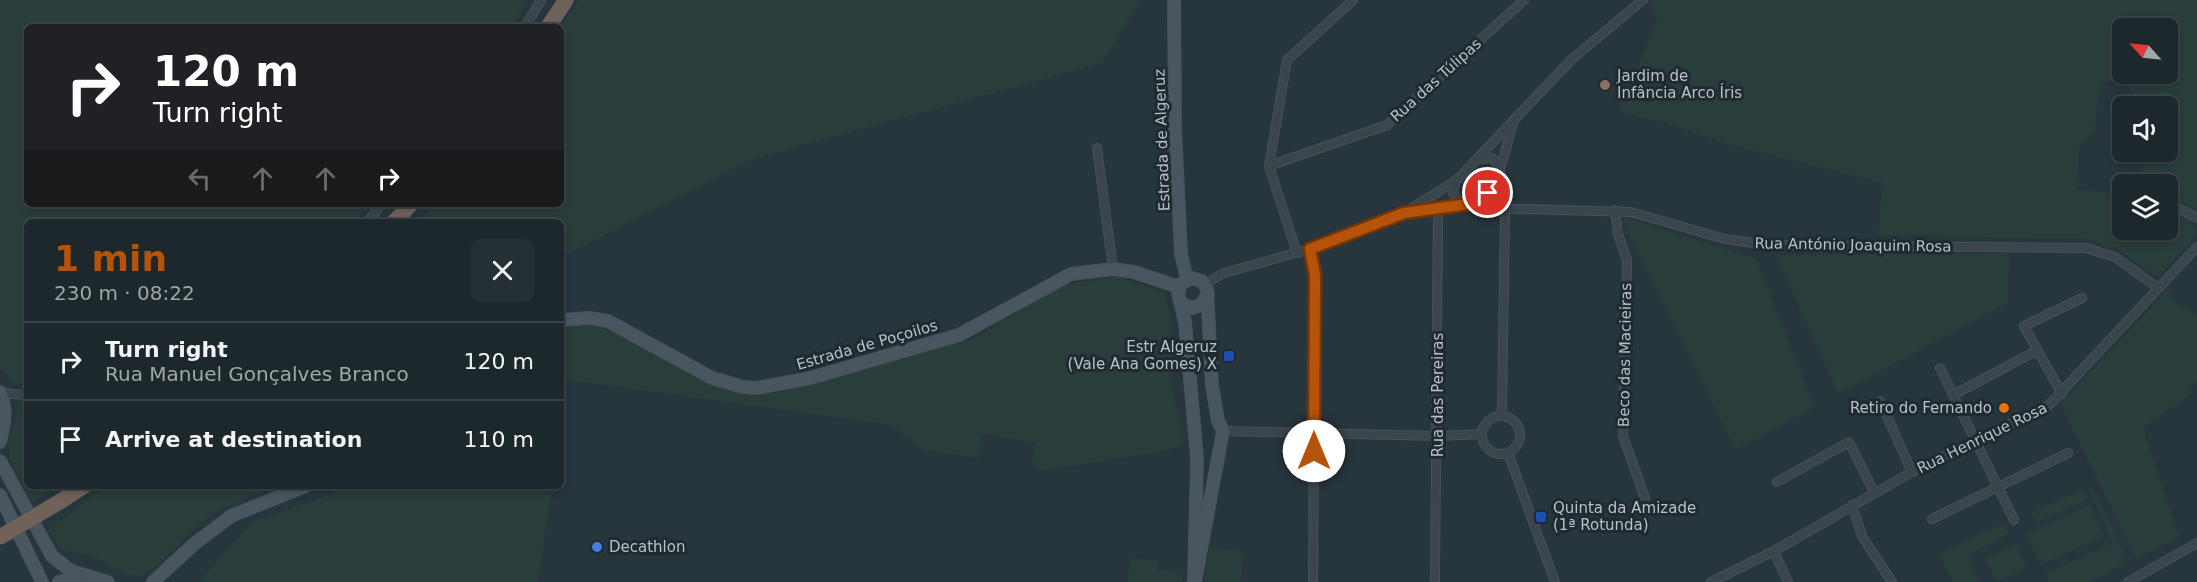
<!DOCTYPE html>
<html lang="en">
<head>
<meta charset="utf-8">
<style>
	body { margin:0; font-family:"DejaVu Sans",sans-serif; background:#253035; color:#f1f3f6; height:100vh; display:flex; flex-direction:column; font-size:22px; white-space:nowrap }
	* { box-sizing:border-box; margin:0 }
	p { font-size:20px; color:#a0a6aa }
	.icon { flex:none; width:33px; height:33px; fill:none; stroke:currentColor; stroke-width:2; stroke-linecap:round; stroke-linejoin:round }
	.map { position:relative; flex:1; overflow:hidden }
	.sheet { position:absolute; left:24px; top:219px; width:540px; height:270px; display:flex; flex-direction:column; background:#1d282d; border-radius:9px; box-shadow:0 3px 9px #0003,0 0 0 2px #3b4449 }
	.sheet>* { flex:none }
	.hud { position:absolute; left:24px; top:24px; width:540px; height:183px; border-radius:9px; box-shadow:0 3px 9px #0003,0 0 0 2px #3b4449; background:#202124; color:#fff; overflow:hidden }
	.needle { width:39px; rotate:297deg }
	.controls { position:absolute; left:2112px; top:18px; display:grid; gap:12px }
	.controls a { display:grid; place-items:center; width:66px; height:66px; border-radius:9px; background:#1d282d; box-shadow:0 3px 9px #0003,0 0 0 2px #3b4449; font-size:30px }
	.pin { position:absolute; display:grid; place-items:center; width:51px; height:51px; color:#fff; margin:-26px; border:3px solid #fff; border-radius:50%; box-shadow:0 2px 6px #0007 }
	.me { position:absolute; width:66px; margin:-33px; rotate:0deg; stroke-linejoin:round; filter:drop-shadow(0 0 4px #0008) }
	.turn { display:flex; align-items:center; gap:21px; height:126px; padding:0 30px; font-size:27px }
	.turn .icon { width:78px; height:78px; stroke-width:2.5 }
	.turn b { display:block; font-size:42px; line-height:51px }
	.lanes { display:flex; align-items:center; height:57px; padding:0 30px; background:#0003; justify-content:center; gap:30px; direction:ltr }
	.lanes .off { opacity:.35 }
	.round { display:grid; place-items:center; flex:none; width:63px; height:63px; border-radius:9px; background:#253035 }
	.head { display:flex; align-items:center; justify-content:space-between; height:102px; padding:0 30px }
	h1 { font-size:36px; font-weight:800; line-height:45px; color:#b45309 }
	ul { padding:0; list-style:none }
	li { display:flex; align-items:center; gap:18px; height:78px; padding:0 30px; border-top:2px solid #3b4449 }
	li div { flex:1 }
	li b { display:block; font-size:22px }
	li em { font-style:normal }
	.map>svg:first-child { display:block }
	.green { fill:#293d3b; fill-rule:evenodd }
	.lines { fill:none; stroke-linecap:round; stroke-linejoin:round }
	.street-casing { stroke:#475258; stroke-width:10 }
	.secondary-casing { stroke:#475258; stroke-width:14 }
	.highway-casing { stroke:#465157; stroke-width:16 }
	.street { stroke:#3b464c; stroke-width:8 }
	.secondary { stroke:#4a565f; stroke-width:12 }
	.highway { stroke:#716259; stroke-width:15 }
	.highway-bridge-casing { stroke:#465157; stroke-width:16; stroke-linecap:butt }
	.highway-bridge { stroke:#716259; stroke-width:15 }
	.route-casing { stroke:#753606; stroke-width:15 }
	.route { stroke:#b45309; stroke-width:10 }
	.education-dot { fill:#8d6e63; stroke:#202b31; stroke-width:2 }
	.transit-dot { fill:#1a4fb4; stroke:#202b31; stroke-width:2 }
	.food-dot { fill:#e8710a; stroke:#202b31; stroke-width:2 }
	.shop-dot { fill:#3f7fe0; stroke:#202b31; stroke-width:2 }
	.labels { text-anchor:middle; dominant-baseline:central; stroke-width:6; stroke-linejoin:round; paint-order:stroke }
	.poi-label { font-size:15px; fill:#b7c1c7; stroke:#202b31; text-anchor:start }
	.street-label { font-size:15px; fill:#b7c1c7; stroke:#202b31 }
</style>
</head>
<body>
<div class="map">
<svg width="2197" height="582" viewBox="0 0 2197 582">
	<rect width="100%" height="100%" fill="#27353c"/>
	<g class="green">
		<polygon points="0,0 528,0 511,27 27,27 27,204 369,204 354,222 27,222 27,387 13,383 0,367"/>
		<polygon points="578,0 1141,0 1102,63 753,159 561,257 561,222 421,222 434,204 561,204 560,27"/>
		<path d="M 1655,0 L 2197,0 L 2197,210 L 2168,196 L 2168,184 L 2144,184 C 2136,172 2147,162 2154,152 L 2168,152 L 2168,106 L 2146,106 L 2126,85 L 2101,79 L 2094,131 L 2079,146 L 2077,190 L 2122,194 L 2122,230 L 2168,230 L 2168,209 L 2188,220 L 2197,231 L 2193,240 L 2160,275 L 2153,275 L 2119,250 L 2085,239 L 1878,235 L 1883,183 L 1727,144 L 1662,122 L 1619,112 L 1658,19 L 1649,5 ZM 2122,28 L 2168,28 L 2168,74 L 2122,74 Z"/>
		<polygon points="1624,217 1756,259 1815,407 1736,450 1623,223"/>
		<polygon points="2009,253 2008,303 1838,394 1776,255"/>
		<path d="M 1116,276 L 1164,292 L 1171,320 L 1171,384 L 1185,444 L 1166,451 L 1045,470 L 1032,467 L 1035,443 L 983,434 L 979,458 L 923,450 L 891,425 L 561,379 L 561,328 C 644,311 685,408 777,392 L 975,338 L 1059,286 Z"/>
		<polygon points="2169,288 2172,301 2197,315 2197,383 2189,388 2190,395 2143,428 2179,537 2136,559 2063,409 2062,402"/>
		<path d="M 17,399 L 27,402 L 27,486 L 59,486 L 33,503 C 24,485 6,461 9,441 C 12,426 18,415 17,399 Z"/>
		<path d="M 106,486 L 281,486 C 249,497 218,506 193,530 C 176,546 162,566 140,577 L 123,574 L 99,559 L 62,550 L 47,530 Z"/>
		<polygon points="354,486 552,486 538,582 198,582 252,522"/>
		<polygon points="2088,487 2094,490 2125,555 2122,565 2090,582 2046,582 2049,580 2046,573 2112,543"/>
		<polygon points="2083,489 2088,499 2036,523 2031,513"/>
		<polygon points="2090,504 2105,536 2041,565 2026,534"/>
		<polygon points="2005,522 2009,534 1967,556 1979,582 1953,582 1939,554"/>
		<polygon points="2015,544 2027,569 1996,582 1985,559"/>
		<polygon points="1209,547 1244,551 1241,582 1204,582"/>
		<polygon points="1131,558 1158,561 1158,570 1174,571 1183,577 1182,582 1127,582"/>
	</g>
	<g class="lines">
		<defs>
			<g id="street">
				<polyline points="525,27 541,0"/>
				<polyline points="1097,148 1113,269"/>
				<polyline points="1479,159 1492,158 1499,166"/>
				<polyline points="1269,166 1387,125 1524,0"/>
				<polyline points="1499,170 1504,186 1505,207 1502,415"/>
				<path d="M 1456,180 L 1453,192 C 1456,199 1462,205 1471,203 C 1500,199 1505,144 1514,121"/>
				<polyline points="2128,184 2129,184"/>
				<polyline points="2168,203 2197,218"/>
				<polyline points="1467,204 1483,208 1631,212 1725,239 1769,245 2086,248 2115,257 2158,288"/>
				<polyline points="1615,210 1618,234 1627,260 1623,436 1645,498"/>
				<polyline points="1407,213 1465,204"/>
				<polyline points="368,222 381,204"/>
				<polyline points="1310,249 1315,275 1313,582"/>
				<polyline points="1297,253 1269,166 1287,60 1353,0"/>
				<polyline points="1205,284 1224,273 1310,249 1404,213 1457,180 1571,60 1643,0"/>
				<polyline points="1940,368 2014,520"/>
				<polyline points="1,393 27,395"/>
				<polyline points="2062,394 2024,326 2082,298"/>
				<polyline points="1953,395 2036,351"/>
				<polyline points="1880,401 1912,472"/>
				<circle cx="1501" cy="435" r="19"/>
				<polyline points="1223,431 1438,436 1482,434"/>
				<polyline points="1508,453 1555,582"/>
				<polyline points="1777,482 1849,442 1874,492"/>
				<polyline points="1852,505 1862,536 1892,582"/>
				<polyline points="1932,519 2068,453"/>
				<polyline points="1774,551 1788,582"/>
				<polyline points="1435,582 1438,209"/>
				<polyline points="1711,582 1774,551 1912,472 2049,405 2197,247"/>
				<polyline points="2128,582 2197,543"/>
			</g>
			<g id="secondary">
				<polyline points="1174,0 1175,128 1181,254 1187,279"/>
				<polyline points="1183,304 1192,308 1201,305 1208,294"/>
				<polyline points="561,320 589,318 608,321 712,378 743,387 757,388 810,378 959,335 1071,274 1113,269 1134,272 1179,287"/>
				<path d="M 0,392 C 8,411 4,424 0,442"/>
				<polyline points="0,461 52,556 71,571 108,582"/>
				<polyline points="0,495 42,582"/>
				<polyline points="59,582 83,575"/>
				<polyline points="153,582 193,545 231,516 306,486"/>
				<polyline points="1194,582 1197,458 1185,322 1178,293 1181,284 1191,278 1202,281 1207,289 1212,385 1218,421 1223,431 1195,582"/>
			</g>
			<g id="highway">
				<polyline points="548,27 566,0"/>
				<polyline points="394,222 411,204"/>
				<polyline points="61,501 84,486"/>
			</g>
		</defs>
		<use href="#street" class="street-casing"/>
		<use href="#secondary" class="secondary-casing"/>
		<use href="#highway" class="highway-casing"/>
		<use href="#street" class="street"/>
		<use href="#secondary" class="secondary"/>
		<use href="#highway" class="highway"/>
		<defs>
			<polyline id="highway-bridge" points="0,537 61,501"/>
		</defs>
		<use href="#highway-bridge" class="highway-bridge-casing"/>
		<use href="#highway-bridge" class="highway-bridge"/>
	</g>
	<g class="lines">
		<defs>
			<polyline id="route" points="1314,451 1315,275 1310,249 1404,213 1475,203 1488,193"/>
		</defs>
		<use href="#route" class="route-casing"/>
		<use href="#route" class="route"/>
	</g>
	<circle class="education-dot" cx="1605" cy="85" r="6"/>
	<g class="transit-dot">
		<rect x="1223" y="350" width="12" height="12" rx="3"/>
		<rect x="1535" y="511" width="12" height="12" rx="3"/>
	</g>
	<circle class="food-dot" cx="2004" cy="408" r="6"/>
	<circle class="shop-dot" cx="597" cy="547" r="6"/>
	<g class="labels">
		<g class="poi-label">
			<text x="1617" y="76">Jardim de<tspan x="1617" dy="17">Infância Arco Íris</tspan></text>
			<text x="1217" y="347" text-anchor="end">Estr Algeruz<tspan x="1217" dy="17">(Vale Ana Gomes) X</tspan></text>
			<text x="1992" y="408" text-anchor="end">Retiro do Fernando</text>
			<text x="1553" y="508">Quinta da Amizade<tspan x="1553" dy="17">(1ª Rotunda)</tspan></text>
			<text x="609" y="547">Decathlon</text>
		</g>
		<g class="street-label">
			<text transform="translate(1436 80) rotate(-42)">Rua das Túlipas</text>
			<text transform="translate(1162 140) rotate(-92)">Estrada de Algeruz</text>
			<text transform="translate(1853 245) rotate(1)">Rua António Joaquim Rosa</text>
			<text transform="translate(867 345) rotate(-16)">Estrada de Poçoilos</text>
			<text transform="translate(1625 355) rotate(-89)">Beco das Macieiras</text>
			<text transform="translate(1438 395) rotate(-90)">Rua das Pereiras</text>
			<text transform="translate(1982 438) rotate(-26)">Rua Henrique Rosa</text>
		</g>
	</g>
</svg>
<div class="controls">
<a><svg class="needle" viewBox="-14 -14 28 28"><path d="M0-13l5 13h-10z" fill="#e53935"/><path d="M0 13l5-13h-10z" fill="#a0a6aa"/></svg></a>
<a><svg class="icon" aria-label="sound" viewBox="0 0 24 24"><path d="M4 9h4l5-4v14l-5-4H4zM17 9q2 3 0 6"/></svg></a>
<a><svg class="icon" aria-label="layers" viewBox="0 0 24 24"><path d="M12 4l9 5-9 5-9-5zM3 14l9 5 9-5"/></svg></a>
</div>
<div class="pin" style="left:1488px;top:193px;background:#d93025"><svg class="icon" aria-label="arrive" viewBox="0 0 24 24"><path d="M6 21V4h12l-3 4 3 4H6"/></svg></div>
<svg class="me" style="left:1314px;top:451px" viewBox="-20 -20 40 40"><circle r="19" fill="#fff"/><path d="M0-13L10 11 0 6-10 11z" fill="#b45309"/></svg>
<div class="hud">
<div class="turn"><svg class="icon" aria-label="right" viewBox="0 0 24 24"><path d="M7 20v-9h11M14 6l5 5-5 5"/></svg><div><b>120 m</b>Turn right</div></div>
<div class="lanes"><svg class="icon off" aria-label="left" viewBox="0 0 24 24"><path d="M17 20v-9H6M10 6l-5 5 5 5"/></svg><svg class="icon off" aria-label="ahead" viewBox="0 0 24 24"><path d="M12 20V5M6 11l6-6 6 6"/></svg><svg class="icon off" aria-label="ahead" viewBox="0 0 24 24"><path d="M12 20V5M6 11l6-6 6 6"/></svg><svg class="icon" aria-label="right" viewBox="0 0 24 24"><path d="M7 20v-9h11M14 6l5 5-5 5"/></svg></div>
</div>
<section class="sheet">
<div class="head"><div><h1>1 min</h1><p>230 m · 08:22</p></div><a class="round"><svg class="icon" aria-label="close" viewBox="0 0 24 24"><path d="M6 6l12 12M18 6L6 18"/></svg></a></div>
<ul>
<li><svg class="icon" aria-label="right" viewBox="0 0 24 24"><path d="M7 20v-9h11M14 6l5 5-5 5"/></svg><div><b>Turn right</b><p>Rua Manuel Gonçalves Branco</p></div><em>120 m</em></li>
<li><svg class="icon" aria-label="arrive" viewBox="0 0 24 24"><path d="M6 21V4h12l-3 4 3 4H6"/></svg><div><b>Arrive at destination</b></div><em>110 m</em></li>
</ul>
</section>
</div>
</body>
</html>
